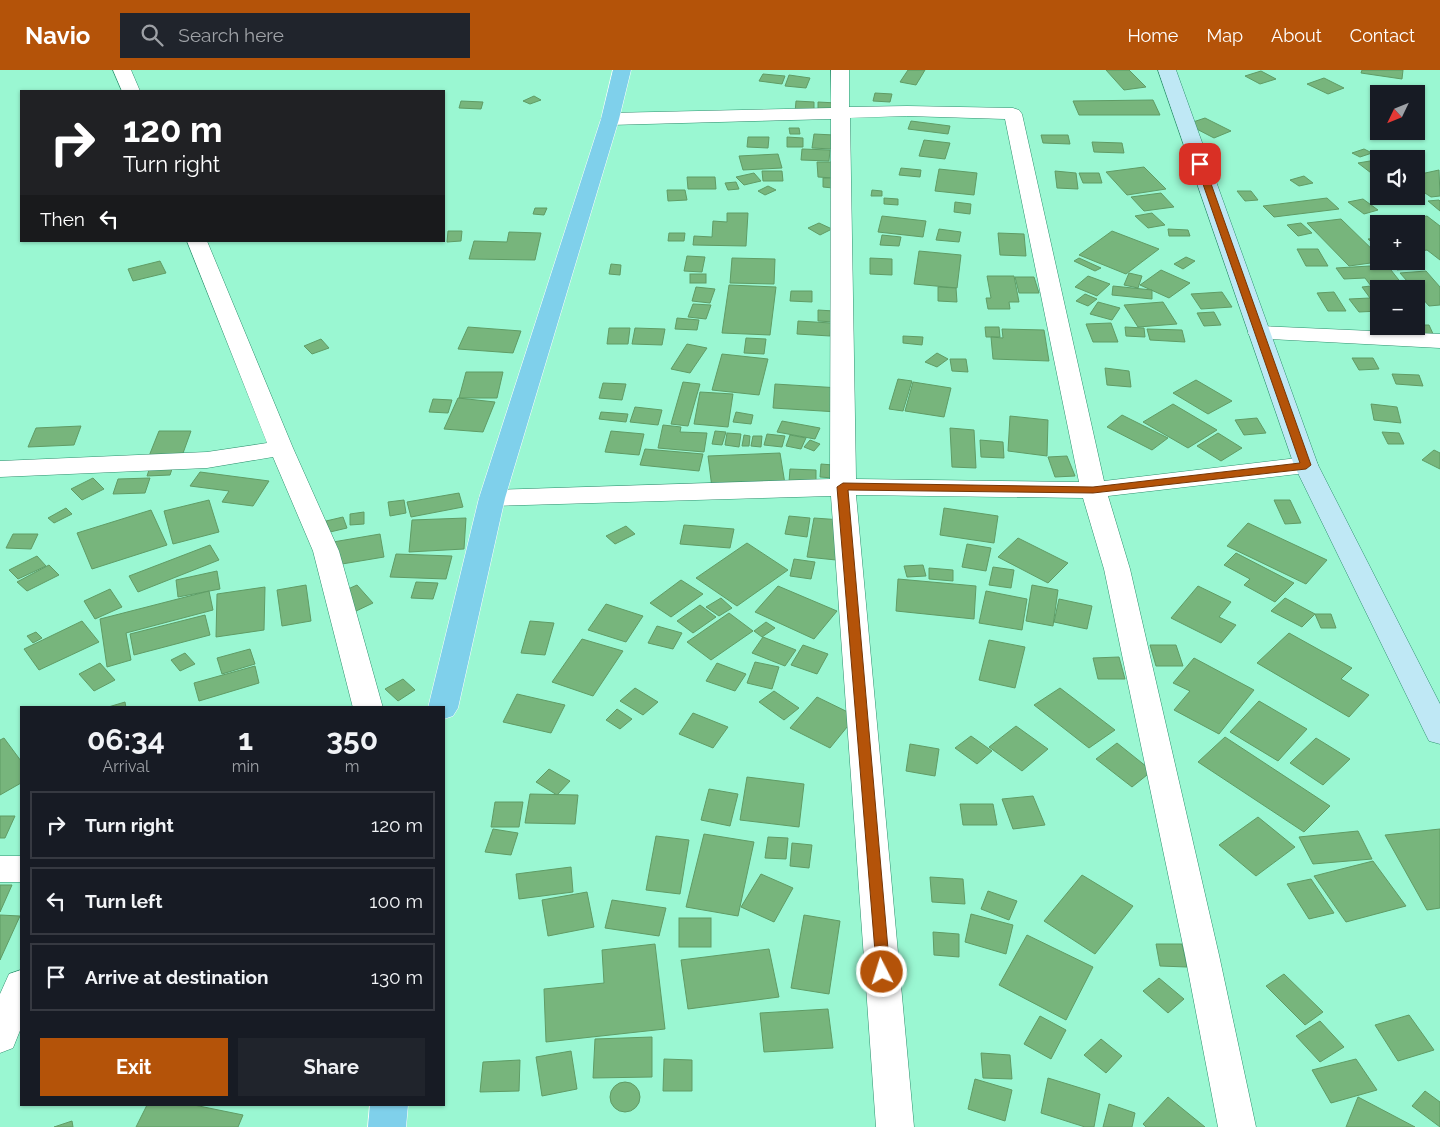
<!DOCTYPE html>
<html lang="en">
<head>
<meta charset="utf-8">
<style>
	body { margin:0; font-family:Raleway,sans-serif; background:#20242c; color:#f1f3f6; height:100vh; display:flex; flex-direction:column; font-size:19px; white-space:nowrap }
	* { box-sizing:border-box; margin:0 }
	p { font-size:16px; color:#9ea1a6 }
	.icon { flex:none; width:28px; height:28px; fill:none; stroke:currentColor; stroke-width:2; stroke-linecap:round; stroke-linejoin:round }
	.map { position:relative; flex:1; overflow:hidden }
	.drawer { position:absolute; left:20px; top:636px; width:425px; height:400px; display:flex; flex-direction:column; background:#171b24; border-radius:0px; box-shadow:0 1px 4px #0004 }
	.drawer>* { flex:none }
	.guide { position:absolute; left:20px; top:20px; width:425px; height:152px; border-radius:0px; box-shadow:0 1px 4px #0004; background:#202124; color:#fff; overflow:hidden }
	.needle { width:32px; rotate:227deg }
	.buttons { position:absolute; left:1370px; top:15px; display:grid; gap:10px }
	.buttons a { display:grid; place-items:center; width:55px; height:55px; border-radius:0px; background:#171b24; box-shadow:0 1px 4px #0004; font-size:25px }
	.pin { position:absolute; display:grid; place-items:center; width:42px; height:42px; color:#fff; margin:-21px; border-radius:10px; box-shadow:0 2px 8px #0006 }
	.me { position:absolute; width:55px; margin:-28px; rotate:355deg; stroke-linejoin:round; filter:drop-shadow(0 0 4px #0008) }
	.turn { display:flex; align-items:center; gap:18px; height:105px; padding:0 20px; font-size:22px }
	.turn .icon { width:65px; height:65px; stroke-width:2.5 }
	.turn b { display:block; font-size:35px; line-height:42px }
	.then { display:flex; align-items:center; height:48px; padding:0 20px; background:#0003; gap:10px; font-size:19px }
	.eta { display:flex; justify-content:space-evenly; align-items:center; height:85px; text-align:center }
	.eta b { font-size:30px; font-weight:700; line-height:35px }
	.button { display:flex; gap:10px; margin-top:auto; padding:10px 20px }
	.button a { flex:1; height:58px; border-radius:0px; background:#b45309; color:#fff; font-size:20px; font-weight:700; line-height:58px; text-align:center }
	.button a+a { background:#20242c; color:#f1f3f6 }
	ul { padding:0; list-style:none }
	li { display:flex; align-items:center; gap:15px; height:68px; margin:0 10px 8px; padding:0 10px; border:2px solid #363941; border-radius:0px }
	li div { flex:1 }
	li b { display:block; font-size:19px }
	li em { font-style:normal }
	header { display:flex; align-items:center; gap:30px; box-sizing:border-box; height:70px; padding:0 25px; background:#b45309; color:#fff }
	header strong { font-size:24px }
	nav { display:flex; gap:28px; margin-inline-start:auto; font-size:18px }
	.search { width:350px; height:45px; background:#20242c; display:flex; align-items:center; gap:12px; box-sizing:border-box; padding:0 18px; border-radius:0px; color:#9ea1a6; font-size:19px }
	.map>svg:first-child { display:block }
	.building { fill:#77b57c; stroke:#5f9c65 }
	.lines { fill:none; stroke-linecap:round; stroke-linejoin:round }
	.street-casing { stroke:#2f906f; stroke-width:1 }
	.secondary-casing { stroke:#2f906f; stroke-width:1 }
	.primary-casing { stroke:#fff; stroke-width:1 }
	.street { fill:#fff; fill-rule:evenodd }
	.secondary { fill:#bfe8f5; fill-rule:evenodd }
	.primary { fill:#7fd0eb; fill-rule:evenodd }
	.route { fill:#b45309; stroke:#753606 }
</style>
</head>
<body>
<header>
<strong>Navio</strong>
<div class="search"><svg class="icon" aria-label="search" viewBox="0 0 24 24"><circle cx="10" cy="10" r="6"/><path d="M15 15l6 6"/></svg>Search here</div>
<nav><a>Home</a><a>Map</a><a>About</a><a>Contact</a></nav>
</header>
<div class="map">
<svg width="1440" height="1057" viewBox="0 0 1440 1057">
	<rect width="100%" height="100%" fill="#9af7d2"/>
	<g class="building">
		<polygon points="908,0 925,0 916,15 900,12"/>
		<polygon points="1106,0 1129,0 1146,17 1124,20"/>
		<polygon points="1362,0 1403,0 1402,9 1361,3"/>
		<polygon points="1261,1 1276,9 1260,14 1245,6"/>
		<polygon points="763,4 785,6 782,14 759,11"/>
		<polygon points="789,5 810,8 806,18 785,16"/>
		<polygon points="1324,8 1344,18 1328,24 1307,14"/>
		<polygon points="875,23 892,24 890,32 873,31"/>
		<polygon points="534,26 541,30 530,34 523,31"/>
		<polygon points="1153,30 1160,45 1079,45 1073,31"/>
		<polygon points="461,31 483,32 481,39 459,38"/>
		<polygon points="796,31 814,32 814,43 795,43"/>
		<polygon points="818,32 837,33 838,43 818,43"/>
		<polygon points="1205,48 1231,61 1214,68 1187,54"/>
		<polygon points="911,51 950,56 948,64 908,59"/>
		<polygon points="789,58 799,58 800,64 790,64"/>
		<polygon points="814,64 834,65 832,79 812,78"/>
		<polygon points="1041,65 1068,65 1070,74 1043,73"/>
		<polygon points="748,67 769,67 768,78 747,77"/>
		<polygon points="787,67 803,68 803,77 787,77"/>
		<polygon points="924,70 950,73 945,89 919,86"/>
		<polygon points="1092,72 1122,73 1124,83 1094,82"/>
		<polygon points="802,79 830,80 829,91 801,90"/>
		<polygon points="1364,79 1372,83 1360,87 1352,83"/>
		<polygon points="778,84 782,98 743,100 739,86"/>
		<polygon points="1376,90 1379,92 1379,109 1358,93"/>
		<polygon points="817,92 833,92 833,108 818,107"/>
		<polygon points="1144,97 1166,119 1127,125 1106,102"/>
		<polygon points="901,98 921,100 920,107 899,105"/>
		<polygon points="939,99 977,103 974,125 935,121"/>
		<polygon points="1439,100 1440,126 1431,127 1416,117 1416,105"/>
		<polygon points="762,101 782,101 783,111 763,111"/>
		<polygon points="1055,101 1076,103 1078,119 1057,118"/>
		<polygon points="754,103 761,111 744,115 736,107"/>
		<polygon points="1079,103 1099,103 1102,113 1083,113"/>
		<polygon points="1304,106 1313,113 1299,116 1290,110"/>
		<polygon points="687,107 715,107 716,119 688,119"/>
		<polygon points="823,108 833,108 833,118 823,117"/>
		<polygon points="736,112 739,119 728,120 725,113"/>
		<polygon points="768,116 776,120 765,125 758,121"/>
		<polygon points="667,120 685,120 687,130 668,131"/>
		<polygon points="872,120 882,121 882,126 871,126"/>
		<polygon points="1237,121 1251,121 1258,130 1245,131"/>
		<polygon points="1161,123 1174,137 1144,141 1131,127"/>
		<polygon points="884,128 898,129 898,135 884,134"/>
		<polygon points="1327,128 1339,139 1274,147 1263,136"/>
		<polygon points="1363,129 1378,140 1364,144 1348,132"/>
		<polygon points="1439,130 1440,131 1440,141 1428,131"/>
		<polygon points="955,132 971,134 970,144 954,142"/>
		<polygon points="535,138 547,138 544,145 533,144"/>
		<polygon points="727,143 748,143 746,176 693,175 694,166 712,167 713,151 727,152"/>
		<polygon points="1152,143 1165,155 1148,158 1135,146"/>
		<polygon points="882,146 926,151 923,167 878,162"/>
		<polygon points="1427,146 1440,156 1440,190 1427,180 1416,182 1416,154 1392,154"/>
		<polygon points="1341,149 1379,186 1379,191 1385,191 1349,196 1307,153"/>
		<polygon points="819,153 832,159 820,165 808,158"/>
		<polygon points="1301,153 1312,163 1298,166 1287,155"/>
		<polygon points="939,159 961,162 959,172 936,170"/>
		<polygon points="1168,159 1188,160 1190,166 1169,166"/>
		<polygon points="448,161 462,161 461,171 447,172"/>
		<polygon points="1112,161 1159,179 1126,204 1079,185"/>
		<polygon points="509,162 541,163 535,190 469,189 474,171 507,172"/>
		<polygon points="669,163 685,163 684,171 668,171"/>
		<polygon points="998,163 1024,164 1026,186 1000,185"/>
		<polygon points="882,165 901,167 899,176 880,175"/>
		<polygon points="1379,168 1379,179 1368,169"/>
		<polygon points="1297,179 1318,179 1328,196 1306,196"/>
		<polygon points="919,181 961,185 957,218 914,214"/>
		<polygon points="687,186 705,187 702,202 684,201"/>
		<polygon points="1186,187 1195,191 1183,199 1174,194"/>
		<polygon points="732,188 775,189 774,214 730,213"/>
		<polygon points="870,188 892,189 892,205 870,204"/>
		<polygon points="1079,188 1101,198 1095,201 1074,191"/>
		<polygon points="160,191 166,203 133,211 128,199"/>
		<polygon points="1391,191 1405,191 1411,199 1397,200"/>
		<polygon points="611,194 621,195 620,205 609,204"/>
		<polygon points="1387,195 1406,219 1379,219 1379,241 1359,242 1349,229 1370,228 1362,217 1371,216 1365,208 1344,209 1336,198"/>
		<polygon points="1161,200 1190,213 1169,228 1140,215"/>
		<polygon points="1426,201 1440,217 1440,235 1429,236 1400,203"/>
		<polygon points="1129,203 1142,206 1138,218 1124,215"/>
		<rect x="690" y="204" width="16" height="9"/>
		<polygon points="987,206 1014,206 1019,232 1009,232 1010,239 988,239 986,228 991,228"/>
		<polygon points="1088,206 1110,214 1097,226 1075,217"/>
		<polygon points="1015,207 1034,207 1039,223 1019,223"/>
		<polygon points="729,215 776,217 770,265 722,263"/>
		<polygon points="1113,216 1152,220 1152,229 1112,225"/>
		<polygon points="696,217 715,219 710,233 692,231"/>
		<polygon points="938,217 956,218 957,232 938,231"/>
		<polygon points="791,221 812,221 812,232 790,231"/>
		<polygon points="1222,222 1232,237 1201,239 1191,224"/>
		<polygon points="1334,222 1346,241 1328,241 1317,223"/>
		<polygon points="1085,224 1097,229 1088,236 1076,231"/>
		<polygon points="1098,232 1120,238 1112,250 1090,244"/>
		<polygon points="1163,232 1177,254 1138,257 1124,235"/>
		<polygon points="693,234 711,235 706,249 688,247"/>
		<polygon points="818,240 834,241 834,252 818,251"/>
		<polygon points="1214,242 1221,255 1204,256 1197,243"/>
		<polygon points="677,248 699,250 697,260 675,259"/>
		<polygon points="798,251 831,253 830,266 797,264"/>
		<polygon points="1111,253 1118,272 1093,272 1086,254"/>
		<polygon points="1416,255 1429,255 1434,266 1408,265 1405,256"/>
		<polygon points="468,257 521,261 513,283 458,279"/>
		<polygon points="985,257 999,257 1000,267 986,267"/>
		<polygon points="1125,257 1144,258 1145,267 1126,266"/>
		<polygon points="609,258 630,258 628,274 607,274"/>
		<polygon points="635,258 665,259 662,275 632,274"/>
		<polygon points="1002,259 1044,260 1049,291 993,289 991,267 1003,268"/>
		<polygon points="1147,259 1182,260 1185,272 1150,270"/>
		<polygon points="903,266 923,267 922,275 903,273"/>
		<polygon points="746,268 766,269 764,284 744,283"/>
		<polygon points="321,269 329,278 312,284 304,276"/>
		<polygon points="687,274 707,278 690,303 671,299"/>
		<polygon points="937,283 948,289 937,297 925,292"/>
		<polygon points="722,284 768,289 759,325 712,320"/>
		<polygon points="1352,288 1373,288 1379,299 1359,300"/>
		<polygon points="950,289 966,289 968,302 952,301"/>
		<polygon points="1105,298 1129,301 1131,317 1107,315"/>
		<polygon points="466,302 503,302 497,328 459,328"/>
		<polygon points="1392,304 1419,305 1423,316 1396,314"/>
		<polygon points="898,309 912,311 903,341 889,339"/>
		<polygon points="1196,310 1232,331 1208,344 1173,323"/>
		<polygon points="683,312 700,314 688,356 671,354"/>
		<polygon points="913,312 951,318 944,347 905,341"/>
		<polygon points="603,313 626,314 622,330 599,328"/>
		<polygon points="775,314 840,318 838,342 773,338"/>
		<polygon points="700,322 733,324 728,357 694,354"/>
		<polygon points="458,328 495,332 483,362 444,359"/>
		<polygon points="433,329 452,330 448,343 429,342"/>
		<polygon points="1173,334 1217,360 1188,378 1143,352"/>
		<polygon points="1371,334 1397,337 1401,353 1374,350"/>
		<polygon points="635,337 662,340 658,355 630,352"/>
		<polygon points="601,342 628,344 626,352 599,349"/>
		<polygon points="736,342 753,345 751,354 733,352"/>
		<polygon points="1122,345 1168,368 1152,380 1107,357"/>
		<polygon points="1010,346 1048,350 1047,386 1008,381"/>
		<polygon points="1257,348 1266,363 1244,365 1235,350"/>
		<polygon points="782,351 820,358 815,369 777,362"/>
		<polygon points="663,355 681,357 680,362 707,363 704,382 658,378"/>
		<polygon points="81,356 74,375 28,377 36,358"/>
		<polygon points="950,358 974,360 976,398 952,397"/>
		<polygon points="159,361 191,361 182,386 149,386"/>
		<polygon points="611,361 644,364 639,385 605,382"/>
		<polygon points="715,361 726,362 722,375 712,374"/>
		<polygon points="1382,362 1399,363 1404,374 1388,374"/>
		<polygon points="727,363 741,364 739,377 725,375"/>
		<polygon points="1218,363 1242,378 1221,391 1197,376"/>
		<polygon points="767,364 785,366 782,377 764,375"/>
		<polygon points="744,365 750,366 749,376 742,376"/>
		<polygon points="790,365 806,368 801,379 786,376"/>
		<polygon points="753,366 762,366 761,377 751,376"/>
		<polygon points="810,370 820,374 814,381 804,377"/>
		<polygon points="980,370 1003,372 1004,388 981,387"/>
		<polygon points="645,379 703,384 699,401 640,395"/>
		<polygon points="1434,380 1440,383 1440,399 1422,390"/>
		<polygon points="780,383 785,414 712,418 708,386"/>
		<polygon points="1067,386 1075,406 1055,407 1048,387"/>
		<polygon points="821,394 833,395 833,408 820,407"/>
		<polygon points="173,396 170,405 147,406 150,397"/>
		<polygon points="790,399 816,400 816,414 789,412"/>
		<polygon points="200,402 269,411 253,436 222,432 229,421 190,416"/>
		<polygon points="93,408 104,419 82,430 71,419"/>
		<polygon points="150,408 145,423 113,424 118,409"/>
		<polygon points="459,423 463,437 411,447 407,432"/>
		<polygon points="209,430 219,462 173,474 164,441"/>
		<polygon points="404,430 406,443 390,446 388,432"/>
		<polygon points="1274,430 1290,430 1301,453 1285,454"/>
		<polygon points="66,438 72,444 54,453 48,448"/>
		<polygon points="944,438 998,446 994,473 940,465"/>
		<polygon points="151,440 167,475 92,499 77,463"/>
		<polygon points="364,442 364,454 350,455 350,444"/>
		<polygon points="789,446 810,448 807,467 785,464"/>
		<polygon points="343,447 347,458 330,462 326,451"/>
		<polygon points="466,448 464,479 409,482 412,450"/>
		<polygon points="814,448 842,450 836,490 807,487"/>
		<polygon points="1248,453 1327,490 1306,514 1227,476"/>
		<polygon points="684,455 734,459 730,478 680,474"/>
		<polygon points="626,456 635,464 615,474 606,466"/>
		<polygon points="13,464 38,464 31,479 6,478"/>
		<polygon points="380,464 384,487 336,495 333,472"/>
		<polygon points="1018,468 1068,493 1048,513 998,487"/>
		<polygon points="747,473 788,500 737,536 696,508"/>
		<polygon points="967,474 991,478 986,501 962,497"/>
		<polygon points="210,475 219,490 138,522 129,506"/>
		<polygon points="1236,483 1294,513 1275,532 1244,515 1250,509 1224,495"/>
		<polygon points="396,484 452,486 446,509 390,507"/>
		<polygon points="37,486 46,496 18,509 9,500"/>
		<polygon points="794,489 815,492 811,509 790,506"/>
		<polygon points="49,495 59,505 27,521 17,512"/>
		<polygon points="923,495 926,506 907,507 904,496"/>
		<polygon points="993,497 1014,500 1011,518 989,515"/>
		<polygon points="929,498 953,500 953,511 929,509"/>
		<polygon points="217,501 220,519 178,527 176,510"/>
		<polygon points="898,509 976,516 974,549 896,541"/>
		<polygon points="681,510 703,524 671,547 650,533"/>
		<polygon points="416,512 438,513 433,529 411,528"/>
		<polygon points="306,515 311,551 282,556 277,520"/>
		<polygon points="357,515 373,533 354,542 339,523"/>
		<polygon points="1032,515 1058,520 1053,556 1026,551"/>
		<polygon points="778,516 837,541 814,569 755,542"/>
		<polygon points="1198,516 1231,532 1219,547 1236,555 1221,573 1171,548"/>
		<polygon points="265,517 264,560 216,567 217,524"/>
		<polygon points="110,519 122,537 95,549 84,531"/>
		<polygon points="209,521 213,540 126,563 131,590 107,597 100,549"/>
		<polygon points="986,521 1027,529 1022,560 979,553"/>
		<polygon points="721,528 732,538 719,546 706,537"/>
		<polygon points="1285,528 1315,544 1302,557 1271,541"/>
		<polygon points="1059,529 1092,536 1087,559 1054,552"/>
		<polygon points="606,534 643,546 626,572 588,560"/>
		<polygon points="700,535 716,547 693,563 677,551"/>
		<polygon points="729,543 753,561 711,590 687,572"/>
		<polygon points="1315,544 1331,544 1336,558 1321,558"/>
		<polygon points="205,545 210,565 134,585 130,564"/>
		<polygon points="82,551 99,572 39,600 24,579"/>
		<polygon points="530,551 554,553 545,585 521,583"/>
		<polygon points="766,552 775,558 762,567 754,561"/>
		<polygon points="657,556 682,563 673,579 648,573"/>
		<polygon points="36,562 42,568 33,573 27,566"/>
		<polygon points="1289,563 1352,598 1341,609 1369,625 1349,647 1257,593"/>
		<polygon points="763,567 796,580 785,596 752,583"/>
		<polygon points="582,569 623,581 593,626 552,612"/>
		<polygon points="989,570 1025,577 1015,618 979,610"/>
		<polygon points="803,575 828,584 817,604 791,595"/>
		<polygon points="1150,575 1176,575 1183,596 1156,596"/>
		<polygon points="250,579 255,594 222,604 217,588"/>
		<polygon points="185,583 195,594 180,601 171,590"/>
		<polygon points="1119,587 1125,609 1098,609 1093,588"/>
		<polygon points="1194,588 1254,620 1219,664 1174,640 1190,621 1173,613"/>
		<polygon points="755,592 779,597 772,619 747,613"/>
		<polygon points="100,593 115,610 94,621 79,604"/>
		<polygon points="717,593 746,604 735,621 706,611"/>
		<polygon points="255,596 259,613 199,631 194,613"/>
		<polygon points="403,609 415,620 398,631 385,619"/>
		<polygon points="635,618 658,632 643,645 620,631"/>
		<polygon points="1060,618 1115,660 1089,678 1034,635"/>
		<polygon points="774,621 799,638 784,650 759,632"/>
		<polygon points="517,624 565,635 551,663 503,652"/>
		<polygon points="817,627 856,646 830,678 790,658"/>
		<polygon points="1259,631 1307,659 1278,691 1230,662"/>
		<polygon points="125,632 126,638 105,638"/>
		<polygon points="617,639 632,649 620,659 606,650"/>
		<polygon points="693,643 728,657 713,678 679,664"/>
		<polygon points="1016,656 1048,679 1022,701 989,677"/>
		<polygon points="971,666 992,681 977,694 955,678"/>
		<polygon points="1225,667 1330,736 1304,762 1198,692"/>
		<polygon points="4,668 21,691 21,713 0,725 0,670"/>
		<polygon points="1316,668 1350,689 1323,715 1290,693"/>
		<polygon points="1117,673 1152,701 1132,717 1096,689"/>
		<polygon points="910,674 939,679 935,706 906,701"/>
		<polygon points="549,699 570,711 557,725 536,712"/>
		<polygon points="747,707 804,714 799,757 740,750"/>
		<polygon points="709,719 738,724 730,756 701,750"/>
		<polygon points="530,724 578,725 575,754 525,753"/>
		<polygon points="1033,726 1045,755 1013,759 1002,729"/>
		<polygon points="495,732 523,732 519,757 491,757"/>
		<polygon points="960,734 993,734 997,755 963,755"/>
		<polygon points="0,746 15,746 5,768 0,768"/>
		<polygon points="1258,747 1295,777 1256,806 1219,775"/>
		<polygon points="493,759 518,763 511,785 485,782"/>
		<polygon points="1440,759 1440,838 1427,840 1385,765"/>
		<polygon points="1358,761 1372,789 1313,794 1299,767"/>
		<polygon points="704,764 754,772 738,846 686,837"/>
		<polygon points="656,766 689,770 680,824 646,820"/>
		<polygon points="768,767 788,768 786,789 765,788"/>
		<polygon points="792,773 812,775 809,798 790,796"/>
		<polygon points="1373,791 1406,836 1346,852 1314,806"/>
		<polygon points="571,797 573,822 519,829 516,804"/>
		<polygon points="761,804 793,818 774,852 741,837"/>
		<polygon points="1082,805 1133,836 1095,884 1044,851"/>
		<polygon points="930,807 963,809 965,834 932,832"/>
		<polygon points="1311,809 1334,843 1309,849 1287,814"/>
		<polygon points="0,815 12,815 0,842"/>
		<polygon points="988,821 1017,831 1009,850 981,839"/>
		<polygon points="587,822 594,857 548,866 542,830"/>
		<polygon points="612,830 666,838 659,866 605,858"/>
		<polygon points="971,844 1013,855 1006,884 965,872"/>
		<polygon points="0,845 20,846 0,890"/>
		<polygon points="804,845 840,851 829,924 791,918"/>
		<rect x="679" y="848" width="32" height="29"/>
		<polygon points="933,862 959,864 959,887 934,885"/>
		<polygon points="1027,865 1093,897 1066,950 999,915"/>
		<polygon points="655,874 665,959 546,972 544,919 604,913 602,880"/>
		<polygon points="1156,874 1182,874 1187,897 1160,896"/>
		<polygon points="769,879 779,927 688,939 681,890"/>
		<polygon points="1284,904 1323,942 1305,955 1266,916"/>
		<polygon points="1159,908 1184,929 1168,943 1143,921"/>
		<polygon points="828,939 833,978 764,982 760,943"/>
		<polygon points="1409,945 1434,980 1398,991 1375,955"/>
		<polygon points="1040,946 1066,960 1051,989 1024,974"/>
		<polygon points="1320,951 1344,977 1320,992 1296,966"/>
		<polygon points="652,967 652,1007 593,1008 595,969"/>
		<polygon points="1101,969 1122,986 1106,1003 1084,985"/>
		<polygon points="571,981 577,1019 542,1026 536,987"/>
		<polygon points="981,983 1010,985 1012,1009 983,1008"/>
		<polygon points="664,989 692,990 692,1021 663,1021"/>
		<polygon points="1356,989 1377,1020 1331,1033 1312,1000"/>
		<polygon points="520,990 519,1021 480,1022 483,992"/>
		<polygon points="1048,1008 1100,1024 1094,1057 1085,1057 1041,1043"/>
		<polygon points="975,1009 1012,1020 1005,1051 968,1039"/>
		<circle cx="625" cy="1027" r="15"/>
		<polygon points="1425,1021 1440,1032 1440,1057 1412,1036"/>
		<polygon points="1168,1027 1205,1057 1146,1057 1143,1054"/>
		<polygon points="1358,1027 1415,1057 1346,1057"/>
		<polygon points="1109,1034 1135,1043 1132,1057 1103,1057"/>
		<polygon points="147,1035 194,1035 243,1045 238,1057 136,1057"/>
		<polygon points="72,1051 73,1057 54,1057"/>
	</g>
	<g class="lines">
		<defs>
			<g id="street">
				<polygon points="113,0 131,0 140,21 122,21"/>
				<path d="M 831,0 L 849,0 L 849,37 L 907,36 L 1013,38 L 1019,40 L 1022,44 L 1104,411 L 1306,387 L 1315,389 L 1318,395 L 1315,401 L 1306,403 L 1108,426 L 1130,499 L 1219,885 L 1256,1057 L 1218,1057 L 1185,885 L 1104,499 L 1083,428 L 856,425 L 914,1057 L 876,1057 L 831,426 L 492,436 L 483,434 L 479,428 L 483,422 L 492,420 L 830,409 L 831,49 L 610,55 L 603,53 L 601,49 L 603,45 L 610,43 L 831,38 ZM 907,46 L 1005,49 L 1079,412 L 856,409 L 850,48 Z"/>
				<polygon points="187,171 207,171 293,378 339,481 383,638 353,638 313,481 273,387 207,398 0,407 0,391 207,382 267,373"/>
				<polygon points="1259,256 1440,264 1440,278 1251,268 1248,263 1251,258"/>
				<rect x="0" y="786" width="21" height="26"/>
				<polygon points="21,900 21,958 13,978 0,983 0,924 9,904"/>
			</g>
			<polygon id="secondary" points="1158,0 1176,0 1318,395 1440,634 1440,674 1429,671 1425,663 1294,395"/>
			<g id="primary">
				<polygon points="613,0 631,0 619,49 505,428 458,638 453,646 444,649 444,638 428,638 479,428 601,49"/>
				<polygon points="370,1035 408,1035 406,1057 368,1057"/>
			</g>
		</defs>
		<use href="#street" class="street-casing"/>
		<use href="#secondary" class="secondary-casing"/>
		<use href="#primary" class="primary-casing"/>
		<use href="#street" class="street"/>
		<use href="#secondary" class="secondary"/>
		<use href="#primary" class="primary"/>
	</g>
	<polygon class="route" points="1200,91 1204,94 1311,395 1306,399 1093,423 848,420 890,902 887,906 882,908 877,906 837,417 843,413 1093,417 1300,393 1196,94"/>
</svg>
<div class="buttons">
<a><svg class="needle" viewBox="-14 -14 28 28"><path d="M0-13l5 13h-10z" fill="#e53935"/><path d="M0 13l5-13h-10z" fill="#9ea1a6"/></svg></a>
<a><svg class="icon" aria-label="sound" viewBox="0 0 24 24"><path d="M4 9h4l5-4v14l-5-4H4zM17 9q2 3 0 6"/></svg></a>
<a>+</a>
<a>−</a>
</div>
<div class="pin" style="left:1200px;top:94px;background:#d93025"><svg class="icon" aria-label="arrive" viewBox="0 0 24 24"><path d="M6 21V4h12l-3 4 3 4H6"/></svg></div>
<svg class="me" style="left:882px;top:902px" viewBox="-20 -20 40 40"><circle r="17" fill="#b45309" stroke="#fff" stroke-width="3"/><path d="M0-11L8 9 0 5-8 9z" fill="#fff"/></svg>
<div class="guide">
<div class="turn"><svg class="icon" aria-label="right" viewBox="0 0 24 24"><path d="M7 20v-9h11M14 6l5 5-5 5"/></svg><div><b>120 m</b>Turn right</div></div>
<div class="then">Then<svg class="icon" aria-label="left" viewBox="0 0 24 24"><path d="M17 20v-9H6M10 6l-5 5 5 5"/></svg></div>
</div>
<section class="drawer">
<div class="eta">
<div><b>06:34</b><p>Arrival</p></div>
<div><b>1</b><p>min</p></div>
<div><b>350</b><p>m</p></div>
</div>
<ul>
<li><svg class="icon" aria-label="right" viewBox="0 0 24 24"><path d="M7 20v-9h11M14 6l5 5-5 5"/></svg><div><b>Turn right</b></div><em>120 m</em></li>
<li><svg class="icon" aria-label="left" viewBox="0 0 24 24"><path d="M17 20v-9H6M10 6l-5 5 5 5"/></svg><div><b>Turn left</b></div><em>100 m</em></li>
<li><svg class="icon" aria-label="arrive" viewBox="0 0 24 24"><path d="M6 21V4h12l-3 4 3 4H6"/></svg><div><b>Arrive at destination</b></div><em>130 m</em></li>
</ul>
<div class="button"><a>Exit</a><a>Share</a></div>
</section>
</div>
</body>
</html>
